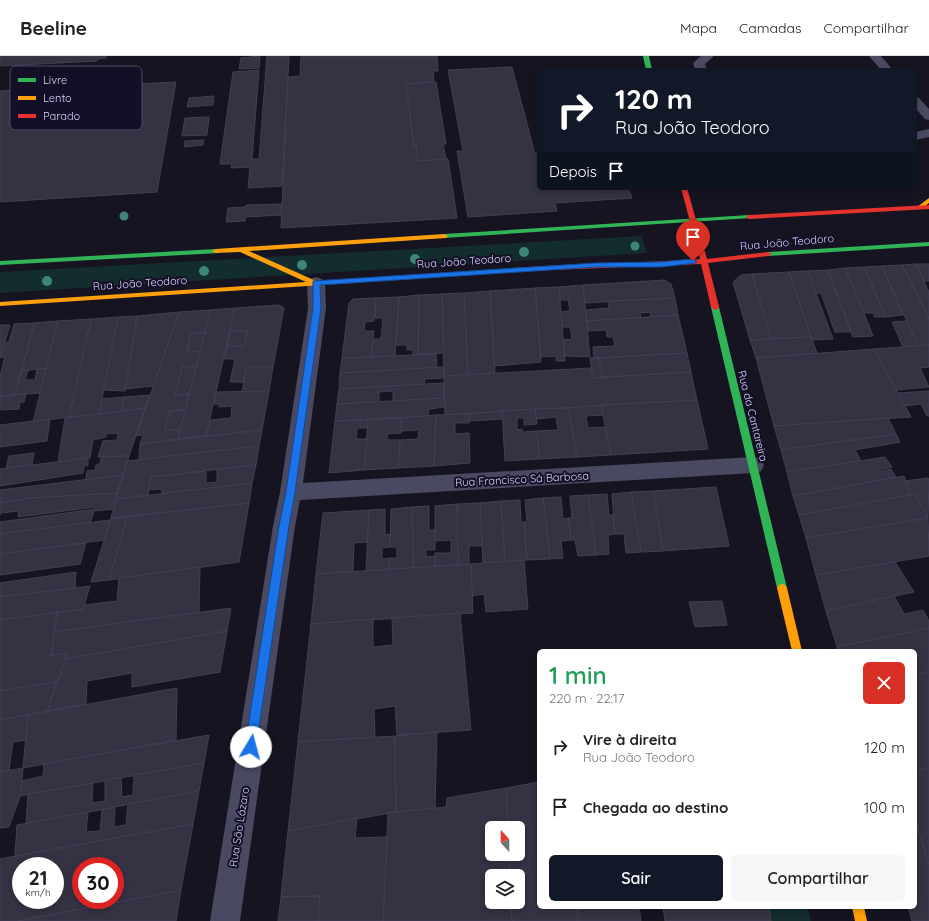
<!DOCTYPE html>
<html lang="pt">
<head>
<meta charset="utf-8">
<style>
	body { margin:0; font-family:Quicksand,sans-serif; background:#f6f6f6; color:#202124; height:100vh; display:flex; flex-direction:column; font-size:15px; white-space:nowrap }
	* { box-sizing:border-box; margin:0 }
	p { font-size:13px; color:#757577 }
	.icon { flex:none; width:22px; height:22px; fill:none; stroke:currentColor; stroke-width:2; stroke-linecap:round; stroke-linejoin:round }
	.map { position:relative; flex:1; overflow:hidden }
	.side { position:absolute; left:537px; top:593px; width:380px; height:260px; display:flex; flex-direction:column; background:#fff; border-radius:6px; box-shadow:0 2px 6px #0003 }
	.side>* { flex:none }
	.top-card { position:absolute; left:537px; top:12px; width:380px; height:122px; border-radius:6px; box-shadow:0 2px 6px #0003; background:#111827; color:#fff; overflow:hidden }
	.needle { width:26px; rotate:339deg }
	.fabs { position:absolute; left:485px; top:765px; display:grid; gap:8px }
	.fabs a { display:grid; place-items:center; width:40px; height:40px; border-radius:6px; background:#fff; box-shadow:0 2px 6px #0003; font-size:20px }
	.speed { position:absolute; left:12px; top:801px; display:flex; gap:8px; font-size:20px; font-weight:700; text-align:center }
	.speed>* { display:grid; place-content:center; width:52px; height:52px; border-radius:50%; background:#fff; box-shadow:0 2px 6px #0003; line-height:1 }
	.speed small { font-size:10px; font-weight:400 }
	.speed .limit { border:6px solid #d22; background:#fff; color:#111 }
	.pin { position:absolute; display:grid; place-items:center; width:34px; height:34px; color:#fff; margin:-41px -17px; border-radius:50% 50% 50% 0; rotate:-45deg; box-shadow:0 0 4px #0007 }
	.pin .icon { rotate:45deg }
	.me { position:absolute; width:44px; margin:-22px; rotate:8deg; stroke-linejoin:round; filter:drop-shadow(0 0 3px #0008) }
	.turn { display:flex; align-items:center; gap:14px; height:84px; padding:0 12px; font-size:18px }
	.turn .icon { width:52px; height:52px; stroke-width:2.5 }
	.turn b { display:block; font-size:28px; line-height:34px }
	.then { display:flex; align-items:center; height:38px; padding:0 12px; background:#0003; gap:8px; font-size:15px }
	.round { display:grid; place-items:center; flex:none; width:42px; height:42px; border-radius:6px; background:#f6f6f6 }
	.head { display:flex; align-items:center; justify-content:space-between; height:68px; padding:0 12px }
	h1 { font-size:24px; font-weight:600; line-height:30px; color:#1e9e55 }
	.cta { display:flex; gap:8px; margin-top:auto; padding:8px 12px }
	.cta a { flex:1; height:46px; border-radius:6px; background:#111827; color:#fff; font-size:16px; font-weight:600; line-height:46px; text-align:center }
	.cta a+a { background:#f6f6f6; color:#202124 }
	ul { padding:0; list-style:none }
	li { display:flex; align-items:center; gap:12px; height:60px; padding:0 12px }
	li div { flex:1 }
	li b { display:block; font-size:15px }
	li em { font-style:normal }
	header { display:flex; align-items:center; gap:24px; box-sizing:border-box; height:56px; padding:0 20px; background:#fff; border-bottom:1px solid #e0e0e0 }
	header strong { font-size:19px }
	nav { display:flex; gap:22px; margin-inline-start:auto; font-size:14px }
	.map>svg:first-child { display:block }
	.green { fill:#132c2d }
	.building { fill:#343243; stroke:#433f54; fill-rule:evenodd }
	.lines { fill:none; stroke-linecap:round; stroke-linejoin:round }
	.lane { fill:#4a4962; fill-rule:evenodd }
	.street { fill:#4a4962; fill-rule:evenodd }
	.fast { fill:#30b455; fill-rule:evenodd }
	.slow { fill:#ff9f0a; fill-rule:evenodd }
	.jam { fill:#e5322d; fill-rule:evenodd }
	.tree { fill:#3e8478 }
	.route { fill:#1a73e8; stroke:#114b97 }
	.labels { text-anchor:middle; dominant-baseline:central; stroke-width:4; stroke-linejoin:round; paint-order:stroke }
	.street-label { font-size:11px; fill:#d9d4ff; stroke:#130f26 }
	.key { fill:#130f26; stroke:#4e4a67; stroke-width:1 }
	.key-label { font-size:11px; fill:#d9d4ff }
</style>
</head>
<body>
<header>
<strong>Beeline</strong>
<nav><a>Mapa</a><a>Camadas</a><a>Compartilhar</a></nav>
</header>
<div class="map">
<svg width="929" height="865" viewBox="0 0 929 865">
	<rect width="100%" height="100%" fill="#161421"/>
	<g class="green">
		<polygon points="642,180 647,197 0,237 0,216"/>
		<polygon points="769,851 808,851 811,865 771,865"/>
	</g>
	<g class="building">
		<polygon points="0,0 106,0 106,2 98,3 97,5 0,10"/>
		<polygon points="260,0 259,12 239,13 241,2"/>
		<polygon points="267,0 289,0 282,130 248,132 250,111 231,112 232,108 220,108 233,16 259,14 252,103 259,103"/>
		<polygon points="301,0 437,0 438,15 433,15 434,26 406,28 414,90 416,90 418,105 448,103 457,162 281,172 288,21 300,20"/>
		<polygon points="512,11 535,98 539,98 539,132 628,132 632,142 555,147 557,155 468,161 457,95 463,95 448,14"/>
		<polygon points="176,26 157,136 0,146 0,35"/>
		<polygon points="436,26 446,88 443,88 446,103 418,105 416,90 414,90 406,28"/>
		<polygon points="214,40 213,49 187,51 189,42"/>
		<polygon points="209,61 207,79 182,80 185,62"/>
		<polygon points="204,84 203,89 184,91 185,85"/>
		<polygon points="282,148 281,159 246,161 245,165 226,166 228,152 246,151 246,149"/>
		<polygon points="916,208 929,236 929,263 902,209"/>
		<polygon points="916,208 929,208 929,225 924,225"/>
		<polygon points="902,209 929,263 929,289 918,290 882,210"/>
		<polygon points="882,210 903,259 886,261 864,211"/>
		<polygon points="864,211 886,261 875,261 873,257 864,257 845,212"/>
		<polygon points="845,212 864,257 873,280 853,281 828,214"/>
		<polygon points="828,214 831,224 851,276 835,276 821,237 816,237 808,215"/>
		<polygon points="808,215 816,237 833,283 812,284 789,216"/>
		<polygon points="789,216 811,281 771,283 752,218"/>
		<polygon points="752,218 771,283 750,284 733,226 741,219"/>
		<polygon points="665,224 671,228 675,242 585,247 583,229"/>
		<polygon points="583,229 590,301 565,300 563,284 572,283 570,271 562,271 561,256 570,255 568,244 560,244 559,231"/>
		<polygon points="559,231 560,244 565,305 556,305 556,300 541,301 535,232"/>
		<polygon points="535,232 541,306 494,310 490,235"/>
		<polygon points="490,235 495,317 468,319 464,237"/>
		<polygon points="464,237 468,319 444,320 442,238"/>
		<polygon points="442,238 444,297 418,298 419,239"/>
		<polygon points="419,239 418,298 413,299 413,294 407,294 407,289 396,289 399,241"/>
		<polygon points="399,241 395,300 371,301 373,283 381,283 383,262 375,262 376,242"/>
		<polygon points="376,242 374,265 365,266 364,275 374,275 371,301 342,302 349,247 353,243"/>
		<polygon points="675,242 678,259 651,261 650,256 640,257 641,262 587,265 585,254 609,252 608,245"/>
		<polygon points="279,249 284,252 273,311 247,311 244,326 230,326 235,303 224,303 227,290 244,290 248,275 230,275 235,252"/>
		<polygon points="235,252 206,380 178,383 210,254"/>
		<polygon points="210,254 205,277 191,277 187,296 200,295 196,311 182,311 175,339 189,338 185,354 170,355 165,374 180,374 178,383 140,388 143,379 136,380 179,256"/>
		<polygon points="179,256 153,330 125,333 137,260"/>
		<polygon points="678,259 687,297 594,302 593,291 615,290 613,281 607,281 606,274 588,275 587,265"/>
		<polygon points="137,260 125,335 103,334 118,261"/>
		<polygon points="118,261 99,358 69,361 91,263"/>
		<polygon points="91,263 69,361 33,366 58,265"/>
		<polygon points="58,265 46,312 22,315 34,267"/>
		<polygon points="907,265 918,290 903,291 892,266"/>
		<polygon points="34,267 15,339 0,340 0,320 5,301 0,301 4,287 9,286 14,268"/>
		<polygon points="0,269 10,269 0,302"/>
		<polygon points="230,275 248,275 244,290 227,290"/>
		<polygon points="191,277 205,277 200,295 187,296"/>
		<polygon points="811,281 817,297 756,302 750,284"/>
		<polygon points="929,289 929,311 920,312 929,331 896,334 874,293"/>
		<polygon points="874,293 911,361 774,370 756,302"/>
		<polygon points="687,297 691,316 603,321 598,302"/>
		<polygon points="436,298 437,312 340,317 342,302"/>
		<polygon points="590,302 598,302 603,321 593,322"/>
		<polygon points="182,311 196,311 189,338 175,339"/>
		<polygon points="247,311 273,311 269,335 242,336"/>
		<polygon points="444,311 444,322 425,323 424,328 339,333 340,317"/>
		<polygon points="46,312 40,337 15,339 22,315 28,314 25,324 35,324 37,313"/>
		<polygon points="591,312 593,322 691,316 697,344 445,359 444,320"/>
		<polygon points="444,327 444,342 393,345 393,335 379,336 379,346 337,348 339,333"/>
		<polygon points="269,335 262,374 206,380 210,364 231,362 232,350 219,351 219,348 214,348 216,336"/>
		<polygon points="929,335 929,360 927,360 921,348 905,350 898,337"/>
		<polygon points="26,338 24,346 20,346 19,353 0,354 0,340"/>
		<polygon points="150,339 145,352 122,355 124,341"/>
		<polygon points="124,341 122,355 99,358 102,343"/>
		<polygon points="444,342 445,351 429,353 428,360 335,365 337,348"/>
		<polygon points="697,344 708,393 611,399 601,349"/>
		<polygon points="601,349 603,359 586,360 588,372 605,371 611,399 577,401 568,352"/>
		<polygon points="145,352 129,400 98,401 103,385 117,384 118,377 106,378 106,381 93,384 90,402 58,406 65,362"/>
		<polygon points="568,352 577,401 539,403 537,375 558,374 556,361 536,363 535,353"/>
		<polygon points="535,353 537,368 524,369 524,362 517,362 517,374 522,373 522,376 537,375 539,403 505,405 502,355"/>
		<polygon points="185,354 180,374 165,374 170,355"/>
		<polygon points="502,355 503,363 469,365 468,358"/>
		<polygon points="468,358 469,367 455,367 455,378 469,377 470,407 434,410 436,359"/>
		<polygon points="436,359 434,410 398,412 400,384 418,383 419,374 401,375 401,362"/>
		<polygon points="401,362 401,377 387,378 388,384 400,384 398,412 364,414 368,364"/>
		<polygon points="888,362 896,378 781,394 774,370"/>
		<polygon points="50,363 47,385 0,391 0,369"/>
		<polygon points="368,364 367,372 357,372 356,383 367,383 364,414 329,417 335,365"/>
		<polygon points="262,374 259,390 139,404 140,388"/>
		<polygon points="896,378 900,386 855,394 861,405 787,416 781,394"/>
		<polygon points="259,390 256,409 151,421 148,439 116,443 127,405"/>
		<polygon points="34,397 32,409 6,412 9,400"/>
		<polygon points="129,400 123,419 86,424 87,415 95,414 96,409 100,408 101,401"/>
		<polygon points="885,401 892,411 881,413 882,415 891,413 896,421 793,440 787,416"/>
		<polygon points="88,402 88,409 84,410 83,417 0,430 0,413"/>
		<polygon points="256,409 252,427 162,438 162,433 149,434 151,421 206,415 206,427 217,426 217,414"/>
		<polygon points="123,419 117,437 30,442 0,447 0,434"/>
		<polygon points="904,420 911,439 799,459 793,440"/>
		<polygon points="928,422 929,424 928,462 915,438 911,439 905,425"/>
		<polygon points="252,427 249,447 111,462 116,443"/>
		<polygon points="716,431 729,490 663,495 653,435"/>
		<polygon points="653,435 663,495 641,496 631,436"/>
		<polygon points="631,436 641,496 626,497 624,478 615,478 612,438"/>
		<polygon points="117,437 114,453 94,455 90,467 0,478 0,466 95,453 95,451 18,461 19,455 1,457 0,459 0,447 30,442"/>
		<polygon points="607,438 609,459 613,459 615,478 608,479 609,498 596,499 588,439"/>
		<polygon points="915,438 928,462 806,482 799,459"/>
		<polygon points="588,439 596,499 578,500 575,484 571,484 568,462 572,462 570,440"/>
		<polygon points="561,441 563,463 568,462 571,484 561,485 563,502 550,503 543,442"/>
		<polygon points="543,442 550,503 527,504 524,466 527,465 525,444"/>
		<polygon points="520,444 521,466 524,466 527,504 505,506 501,445"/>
		<polygon points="501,445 505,506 483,507 480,447"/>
		<polygon points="249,447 239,506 109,524 127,461"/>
		<polygon points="480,447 482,490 469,490 469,508 458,509 457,448"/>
		<polygon points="457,448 458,509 435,510 435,497 451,497 451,484 435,485 435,450"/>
		<polygon points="429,450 429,474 435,474 435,494 426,494 426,501 435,500 435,510 413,512 412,451"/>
		<polygon points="412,451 413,512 389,513 390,502 397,502 397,491 390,491 391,453"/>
		<polygon points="385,453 385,479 390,478 390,491 382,492 382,503 390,502 389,513 366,515 369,454"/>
		<polygon points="369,454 367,486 354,487 353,515 316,518 323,457"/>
		<polygon points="127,461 109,524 91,526 111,462"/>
		<polygon points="928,462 929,500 816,519 806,482"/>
		<polygon points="110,464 104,484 0,498 0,478"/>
		<polygon points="86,487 80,508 0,519 0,498"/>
		<polygon points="524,504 528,553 486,556 484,538 472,540 471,508"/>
		<polygon points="895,506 914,536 826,555 816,519"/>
		<polygon points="471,508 473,557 311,568 316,518"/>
		<polygon points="200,511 199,556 54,576 57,557 83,553 84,549 117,545 119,522"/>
		<polygon points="76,516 75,532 0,541 0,527"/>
		<polygon points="90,530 83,553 0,564 0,541"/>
		<polygon points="894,540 904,558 923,554 929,565 929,572 837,591 826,555"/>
		<polygon points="722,545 727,569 695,571 689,546"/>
		<polygon points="231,552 227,575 66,603 67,597 51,600 54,576"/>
		<polygon points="57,557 51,600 67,597 57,626 0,635 0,564"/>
		<polygon points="460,557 471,674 397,679 395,650 374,653 375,681 298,686 311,568 373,563 373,591 393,589 392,562"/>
		<polygon points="929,572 929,616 915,619 915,595 838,595 837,591"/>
		<polygon points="227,575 220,616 132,631 132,617 87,625 86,648 47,655 66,603"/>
		<polygon points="929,616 929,712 915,715 915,619"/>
		<polygon points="57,626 47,655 0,664 0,635"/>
		<polygon points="177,632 176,684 23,712 28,659"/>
		<polygon points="28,659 26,684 13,686 9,714 0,716 0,664"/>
		<polygon points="437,676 435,753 396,756 395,680"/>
		<polygon points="209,679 204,707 20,740 22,725 43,720 44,708"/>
		<polygon points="395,680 396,756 288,775 298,686"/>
		<polygon points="204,707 199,735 26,768 28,738 93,727 92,747 105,745 105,724 121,721 122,741 133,739 134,719"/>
		<polygon points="23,712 21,738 9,771 0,772 0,716"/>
		<polygon points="929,712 929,809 915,763 915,715"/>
		<polygon points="539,726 539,851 577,851 578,865 512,865 511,846 518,846 518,820 510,820 509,798 518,798 518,772 508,772 506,732"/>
		<polygon points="506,732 508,772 492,772 492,798 509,798 510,820 492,820 492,846 511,846 512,865 383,865 388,757 446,751 447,742"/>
		<polygon points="199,735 193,768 15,800 17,769 88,756 86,776 100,775 102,754 115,751 114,771 126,769 128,748"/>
		<polygon points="357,762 355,782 387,781 383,865 318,865 320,840 281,841 288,775"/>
		<polygon points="915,763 929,809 929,865 912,865 908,851 915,851"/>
		<path d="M 193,768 L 181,834 L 18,865 L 0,865 L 0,803 ZM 21,810 L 55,810 L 55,844 L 21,844 ZM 81,810 L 115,810 L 115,844 L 81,844 Z"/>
		<polygon points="181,834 176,865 18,865"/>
		<polygon points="320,840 318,865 278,865 281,841"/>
		<polygon points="577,851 639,851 641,865 578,865"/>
		<polygon points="663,851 769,851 771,865 665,865"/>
	</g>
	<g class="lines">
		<g class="lane">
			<polygon points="701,0 714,0 705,8 707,14 695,14 693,7"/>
			<polygon points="869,0 881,0 893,14 881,14"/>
			<polygon points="915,41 919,42 929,53 929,64 925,63 915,52"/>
			<polygon points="929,73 929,81 915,84 915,76"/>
		</g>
		<polygon class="street" points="316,221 322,223 325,227 326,252 303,427 753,401 761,403 764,409 761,415 753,417 300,444 295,470 240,865 210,865 273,470 280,436 308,252 307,227 310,223"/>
		<g class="fast">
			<polygon points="643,0 649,0 652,14 646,14"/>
			<polygon points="749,159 752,161 751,162 444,182 440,180 444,178"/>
			<polygon points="929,186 929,190 768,200 764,198 768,196"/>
			<polygon points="216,193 220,195 219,197 0,209 0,205"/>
			<polygon points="528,211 531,211 531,215 323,229 319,227 323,225"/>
			<polygon points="715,248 719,251 787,532 785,535 782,536 779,535 777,532 711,251"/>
		</g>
		<g class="slow">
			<polygon points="929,142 929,147 921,153 917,153 917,151"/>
			<polygon points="444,178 448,180 446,182 249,195 316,225 326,225 327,227 323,229 0,250 0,246 306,226 240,196 216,197 212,195 216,193"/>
			<polygon points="782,528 785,529 787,532 802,595 792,595 777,532 779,529"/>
			<polygon points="852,851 864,851 867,865 855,865"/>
		</g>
		<g class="jam">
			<path d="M 681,132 L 687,132 L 707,203 L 768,196 L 772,198 L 768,200 L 708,207 L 719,251 L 718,253 L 715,254 L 711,251 L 701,208 L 528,215 L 524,213 L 528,211 C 585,207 643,207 700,203 Z"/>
			<polygon points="929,149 929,153 749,163 746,161 749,159"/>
		</g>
	</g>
	<g class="tree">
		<circle cx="124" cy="160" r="4.5"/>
		<circle cx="635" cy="190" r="4.5"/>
		<circle cx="524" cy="196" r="5"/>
		<circle cx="415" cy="203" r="5"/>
		<circle cx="302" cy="209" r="5"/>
		<circle cx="204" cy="215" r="5"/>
		<circle cx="47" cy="225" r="5"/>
	</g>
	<polygon class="route" points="693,203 696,204 696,207 661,211 596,211 320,229 321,252 295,436 289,470 256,691 255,695 251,697 247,695 245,691 279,470 286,436 313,252 313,225 596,207 661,206"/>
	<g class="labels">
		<g class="street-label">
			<text transform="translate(787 186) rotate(-5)">Rua João Teodoro</text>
			<text transform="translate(464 205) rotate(-4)">Rua João Teodoro</text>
			<text transform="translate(140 227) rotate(-4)">Rua João Teodoro</text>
			<text transform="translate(753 360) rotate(76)">Rua da Cantareira</text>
			<text transform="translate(522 423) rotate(-3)">Rua Francisco Sá Barbosa</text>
			<text transform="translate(239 771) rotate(-81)">Rua São Lázaro</text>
		</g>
	</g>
	<rect x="10" y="10" width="132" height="64" rx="6" class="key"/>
	<rect x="18" y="22" width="18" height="4" fill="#30b455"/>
	<rect x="18" y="40" width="18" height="4" fill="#ff9f0a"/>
	<rect x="18" y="58" width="18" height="4" fill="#e5322d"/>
	<g class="key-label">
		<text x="43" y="28">Livre</text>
		<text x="43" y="46">Lento</text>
		<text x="43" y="64">Parado</text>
	</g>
</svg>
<div class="fabs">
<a><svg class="needle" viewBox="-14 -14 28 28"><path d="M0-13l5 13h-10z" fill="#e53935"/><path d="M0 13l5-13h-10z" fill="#757577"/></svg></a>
<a><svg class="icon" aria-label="layers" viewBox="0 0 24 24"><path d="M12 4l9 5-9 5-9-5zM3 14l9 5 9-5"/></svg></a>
</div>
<div class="speed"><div>21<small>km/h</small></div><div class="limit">30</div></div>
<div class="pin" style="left:693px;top:205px;background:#d93025"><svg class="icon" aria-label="arrive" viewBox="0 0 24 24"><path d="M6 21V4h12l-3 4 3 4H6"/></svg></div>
<svg class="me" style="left:251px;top:691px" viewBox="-20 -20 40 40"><circle r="19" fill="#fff"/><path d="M0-13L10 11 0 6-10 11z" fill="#1a73e8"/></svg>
<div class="top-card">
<div class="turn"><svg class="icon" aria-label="right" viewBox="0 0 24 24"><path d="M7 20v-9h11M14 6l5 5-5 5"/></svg><div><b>120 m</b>Rua João Teodoro</div></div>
<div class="then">Depois<svg class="icon" aria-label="arrive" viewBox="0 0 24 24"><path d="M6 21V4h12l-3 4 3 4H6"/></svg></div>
</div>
<section class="side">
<div class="head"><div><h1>1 min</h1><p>220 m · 22:17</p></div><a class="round" style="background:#d93025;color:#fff"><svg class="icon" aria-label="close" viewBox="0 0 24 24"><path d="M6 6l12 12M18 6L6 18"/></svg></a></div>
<ul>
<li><svg class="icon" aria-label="right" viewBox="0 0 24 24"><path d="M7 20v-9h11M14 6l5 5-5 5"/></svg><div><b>Vire à direita</b><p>Rua João Teodoro</p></div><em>120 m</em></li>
<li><svg class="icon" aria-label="arrive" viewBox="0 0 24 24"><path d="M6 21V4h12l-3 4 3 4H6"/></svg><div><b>Chegada ao destino</b></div><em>100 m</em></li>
</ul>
<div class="cta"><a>Sair</a><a>Compartilhar</a></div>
</section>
</div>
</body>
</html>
